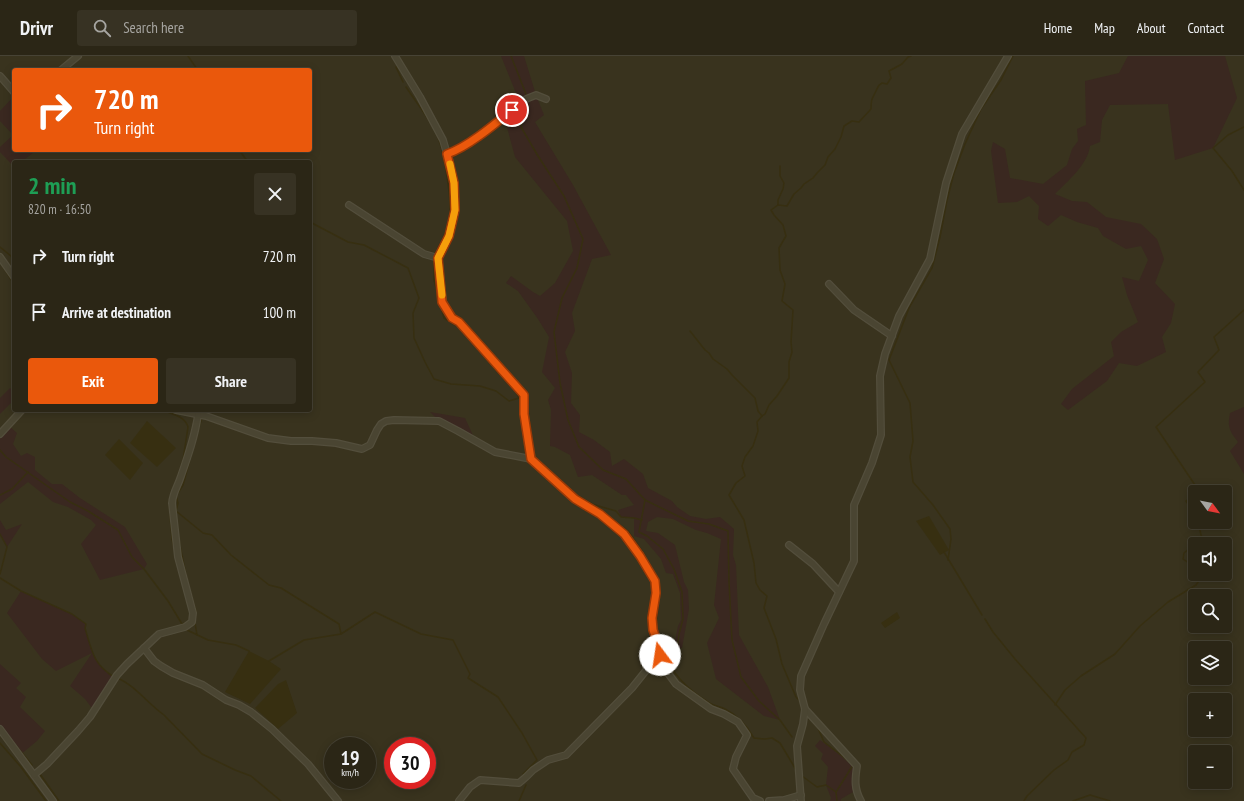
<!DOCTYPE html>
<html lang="en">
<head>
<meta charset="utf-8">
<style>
	body { margin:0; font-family:"PT Sans Narrow",sans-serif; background:#373223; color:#f1f3f6; height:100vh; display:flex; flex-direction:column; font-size:15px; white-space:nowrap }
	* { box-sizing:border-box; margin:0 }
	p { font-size:13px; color:#a6a5a1 }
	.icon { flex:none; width:22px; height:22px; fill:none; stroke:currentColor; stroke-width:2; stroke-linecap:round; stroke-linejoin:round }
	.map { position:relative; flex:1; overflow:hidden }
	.drawer { position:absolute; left:12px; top:104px; width:300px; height:252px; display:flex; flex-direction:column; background:#2b2616; border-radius:4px; box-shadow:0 2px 10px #0003,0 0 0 1px #474335 }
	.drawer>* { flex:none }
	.hud { position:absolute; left:12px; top:12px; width:300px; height:84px; border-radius:4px; box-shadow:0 2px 10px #0003,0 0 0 1px #474335; background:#ea580c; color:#fff; overflow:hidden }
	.needle { width:26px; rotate:122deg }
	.buttons { position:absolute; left:1188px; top:429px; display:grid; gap:8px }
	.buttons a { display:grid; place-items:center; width:44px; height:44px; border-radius:4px; background:#2b2616; box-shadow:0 2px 10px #0003,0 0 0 1px #474335; font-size:20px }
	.speed { position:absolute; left:324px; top:681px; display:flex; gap:8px; font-size:20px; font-weight:700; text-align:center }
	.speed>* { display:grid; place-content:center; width:52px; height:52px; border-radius:50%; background:#2b2616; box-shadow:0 2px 10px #0003,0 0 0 1px #474335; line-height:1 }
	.speed small { font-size:10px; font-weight:400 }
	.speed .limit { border:6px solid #d22; background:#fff; color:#111 }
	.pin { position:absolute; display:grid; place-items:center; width:34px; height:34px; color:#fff; margin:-17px; border:2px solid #fff; border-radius:50%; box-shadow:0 1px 4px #0007 }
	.me { position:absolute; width:44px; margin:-22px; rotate:346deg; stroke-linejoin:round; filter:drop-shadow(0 0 3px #0008) }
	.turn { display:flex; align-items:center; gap:14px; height:84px; padding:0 16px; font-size:18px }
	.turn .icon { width:52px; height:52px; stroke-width:2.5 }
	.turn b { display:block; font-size:28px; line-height:34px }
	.round { display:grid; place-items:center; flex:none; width:42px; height:42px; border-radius:4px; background:#373223 }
	.overview { display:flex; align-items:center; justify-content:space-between; height:68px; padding:0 16px }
	h1 { font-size:24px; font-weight:700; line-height:30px; color:#1e9e55 }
	.cta { display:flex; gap:8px; margin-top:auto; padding:8px 16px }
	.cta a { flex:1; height:46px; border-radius:4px; background:#ea580c; color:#fff; font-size:16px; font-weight:700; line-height:46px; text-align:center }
	.cta a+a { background:#373223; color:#f1f3f6 }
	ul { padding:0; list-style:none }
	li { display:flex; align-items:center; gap:12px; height:56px; padding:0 16px }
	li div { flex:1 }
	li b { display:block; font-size:15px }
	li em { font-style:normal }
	header { display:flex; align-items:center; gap:24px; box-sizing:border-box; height:56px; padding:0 20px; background:#2b2616; border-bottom:1px solid #474335 }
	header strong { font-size:19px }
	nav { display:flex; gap:22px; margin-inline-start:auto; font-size:14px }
	.search { width:280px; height:36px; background:#373223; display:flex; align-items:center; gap:10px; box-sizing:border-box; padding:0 14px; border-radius:4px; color:#a6a5a1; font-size:15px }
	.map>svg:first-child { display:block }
	.green { fill:#3a2820 }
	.water { fill:#372f11 }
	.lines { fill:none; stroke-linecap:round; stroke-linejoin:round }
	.stream { stroke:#372f11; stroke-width:1.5 }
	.minor-casing { stroke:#534e3c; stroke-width:8 }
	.minor { stroke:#4a4532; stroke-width:5.5 }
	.route-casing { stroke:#983908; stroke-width:10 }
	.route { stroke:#ea580c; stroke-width:7 }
	.slow { stroke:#f59e0b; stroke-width:7 }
</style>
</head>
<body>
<header>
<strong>Drivr</strong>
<div class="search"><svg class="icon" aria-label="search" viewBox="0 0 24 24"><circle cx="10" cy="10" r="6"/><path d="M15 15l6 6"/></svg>Search here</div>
<nav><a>Home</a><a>Map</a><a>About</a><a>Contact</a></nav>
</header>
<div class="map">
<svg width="1244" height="745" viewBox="0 0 1244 745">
	<rect width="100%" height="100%" fill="#39331e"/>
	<g class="green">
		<polygon points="501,0 524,0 536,39 544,59 535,66 573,129 611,199 592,203 572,257 575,275 565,296 572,317 571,347 580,359 579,376 594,384 610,396 612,410 624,403 643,418 648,432 672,445 677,451 690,460 706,463 720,461 734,473 733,499 736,509 739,579 768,631 780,664 764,660 716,623 707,587 719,562 714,549 721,483 707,477 696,474 673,463 657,461 648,466 646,475 658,477 675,489 684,526 688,534 689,553 682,592 674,591 678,570 681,564 680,537 673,518 666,517 661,503 644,483 634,480 634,462 621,461 618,454 634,449 626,439 622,439 592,419 578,421 570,399 555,391 550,390 551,354 548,344 555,332 542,316 549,281 538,263 518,235 506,227 511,220 533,236 540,240 555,227 573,195 567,165 515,101 504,60 520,47"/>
		<path d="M 1128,0 L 1225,0 L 1237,42 L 1213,92 L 1175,104 L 1168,48 L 1110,49 L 1102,64 L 1100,86 L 1090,90 C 1088,108 1068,125 1055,138 L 1072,145 L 1087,146 L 1106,161 L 1141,168 L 1157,183 L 1164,203 L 1155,227 L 1175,248 L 1171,267 L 1162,281 L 1166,296 L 1137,310 L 1119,307 L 1107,325 L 1068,354 L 1061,348 L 1072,333 L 1114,300 L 1111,286 L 1121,276 L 1138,266 L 1127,239 L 1122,221 L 1139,225 L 1148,204 L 1141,190 L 1126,193 L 1103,180 L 1098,172 L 1077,166 L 1061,159 L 1048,170 L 1038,163 L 1039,150 L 1029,140 L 1017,146 L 998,147 L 991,95 L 993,86 L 1005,93 L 1010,122 L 1043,128 L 1067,109 L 1072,93 L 1078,85 L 1077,73 L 1086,69 L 1085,25 L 1119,17 Z"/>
		<polygon points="14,40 14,94 37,94 21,106 14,106 14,111 0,96 0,91 13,79 0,65 0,55"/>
		<polygon points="10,332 14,336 14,344 0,358 0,342"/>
		<path d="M 1244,351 L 1244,418 L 1230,395 L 1238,386 C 1230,375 1227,372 1230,357 Z"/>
		<polygon points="430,356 465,362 476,386 439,365"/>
		<polygon points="8,369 17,377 13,388 21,400 27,397 35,401 35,414 52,428 62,428 80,442 125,471 147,508 144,513 100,524 81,488 96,469 91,464 68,451 53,446 28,426 0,448 0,378"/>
		<polygon points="0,464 6,474 22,468 7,491 0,478"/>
		<path d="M 21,535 L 72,558 L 86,568 L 85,572 C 92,595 93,608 114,621 L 90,661 L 91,651 L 85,643 L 70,630 L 92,597 L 56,615 L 42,603 L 7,557 Z"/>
		<polygon points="0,608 21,627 16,632 26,641 20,651 45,675 37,685 20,699 0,673"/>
		<polygon points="820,684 840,699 854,712 852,723 853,736 841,743 841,745 830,745 831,742 826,729 828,711 821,703 823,698 815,690"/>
	</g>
	<g class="water">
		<polygon points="147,365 176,392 157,411 130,387"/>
		<polygon points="119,383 143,407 130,424 105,399"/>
		<polygon points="929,460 949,494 940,499 916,465"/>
		<polygon points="897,556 900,562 885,572 881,567"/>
		<polygon points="249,595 269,605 281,613 250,648 225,636"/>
		<polygon points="286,624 297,657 278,673 255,652 278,628"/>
	</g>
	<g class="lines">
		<g class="stream">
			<polyline points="188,0 197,13 196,14"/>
			<polyline points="398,0 413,24"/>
			<polyline points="511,0 526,38"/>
			<polyline points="396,11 403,26"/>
			<path d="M 406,31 C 418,49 433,67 440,87 C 445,103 451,141 450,157 C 449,172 442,185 435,198"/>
			<polyline points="528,49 521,71 538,100 564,140 583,183 577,212 562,242 554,276 560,327 568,364 579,391 603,414 626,423 645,444 688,465 709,468 728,475 729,526 732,584 741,621 759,645 780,664 792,681"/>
			<polyline points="1244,71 1228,79 1213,92 1232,115 1244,134"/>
			<polyline points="239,94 248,106"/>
			<polyline points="780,110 780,120 784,127 783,133 778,144 778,149 771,154 774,159 783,169 786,180 779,192 780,214 785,228 782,245 793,254 791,286 792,296 789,306 789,322 777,340 769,349 765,358 762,360 757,366 758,375 753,390 745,401 742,410 745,420 736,427 729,439 744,464 754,507 756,527 760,534 767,540 764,552 776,583 782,608 796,641 801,646 802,656"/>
			<path d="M 778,149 L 787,150 L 794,138 L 801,132 L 804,128 L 813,122 L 817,117 L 825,109 L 828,101 L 835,93 L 841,81 L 844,70 L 852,65 L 859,66 L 871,53 C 871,43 872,43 876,35 C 878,31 878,29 882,27 L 887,28 L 891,22 L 889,15 L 902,8 L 908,1 L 911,0"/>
			<polyline points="310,166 348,186 364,189 408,212 419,242 413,257 414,282 425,306 434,323 451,328 480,330 496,335 509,345 519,342 515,334 495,313 464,276"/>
			<polyline points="0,191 11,200 14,207"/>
			<polyline points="434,204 434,224 444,262 462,273"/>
			<polyline points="0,206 14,228"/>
			<polyline points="690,275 705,294 709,297 713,303 727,313 732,319 755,342 758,355 762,360"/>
			<polyline points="527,347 534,401 538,405"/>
			<path d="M 162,354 C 172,358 185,360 188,371 L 183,404 L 169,446 L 172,483 L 174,492"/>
			<polyline points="199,371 202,362"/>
			<polyline points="0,394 6,401 70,446 88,455 118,474 132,501 144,513 168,545 182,568 186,567"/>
			<polyline points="192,396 183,429 176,440 178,447 176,455 203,477 212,479 231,499 269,529 281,532 339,568 341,578"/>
			<polyline points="565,431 576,439 594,449 628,475 644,498 657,522 658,526"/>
			<polyline points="1197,436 1199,435 1156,371 1205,326 1198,316 1219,294 1214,281 1244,254"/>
			<polyline points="1195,438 1186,445 1195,459"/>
			<polyline points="0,439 12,433 28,416"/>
			<polyline points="645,444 639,476 647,480 663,493 674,513 682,536 683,563 679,578 676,598 670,609"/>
			<polyline points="595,449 616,455 621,461 634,462 642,464"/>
			<polyline points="0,478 7,491 0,518"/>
			<polyline points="178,480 188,529"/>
			<polyline points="1195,488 1184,497 1183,503 1195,511"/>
			<polyline points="1195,488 1202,483 1198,466"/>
			<polyline points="944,496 982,559"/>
			<polyline points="948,504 951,483 950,473 933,449 913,426 910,401 913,385 910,347 889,304 909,252 932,212 940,181 947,144 954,117 965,88 981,53 1001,24 1013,0"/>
			<path d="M 0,522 L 21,535 L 72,558 L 86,568 L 85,572 C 92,595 93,608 114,621"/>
			<polyline points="189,532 196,555 195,567 197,579"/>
			<polyline points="985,563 993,576 1015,603 1086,682 1084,689 1072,696 1068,704 1054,714 1027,740 1024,745"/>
			<polyline points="187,574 208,584 236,589 249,595"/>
			<path d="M 656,574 C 656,560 660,546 658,532"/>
			<path d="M 662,593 C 669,615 688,634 708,646 C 713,650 720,650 725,653 C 737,659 747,670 754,682 L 765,683 L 772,682 L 780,687 L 795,712"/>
			<polyline points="269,605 304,584 341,578 375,556 421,578 453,584 470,618 468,622 498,641 522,677 537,704 523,718"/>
			<path d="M 117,622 C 135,629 148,648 164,659 L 202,698 L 235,714 L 251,720 L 281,745"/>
			<polyline points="1055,649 1065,634 1081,620 1115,598 1140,570 1168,546 1196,529 1202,520 1201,518"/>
			<polyline points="810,662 818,672 824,686 850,706"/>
			<polyline points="9,681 32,709"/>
			<polyline points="0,687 21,711 46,745"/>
			<polyline points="40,718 59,745"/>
			<polyline points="802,720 817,731 826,729 836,736"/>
			<polyline points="519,745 526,729"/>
			<polyline points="837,745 836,736 853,709 852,708"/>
			<polyline points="1073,745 1090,739 1110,745"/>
		</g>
		<defs>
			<g id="minor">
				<polyline points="395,0 420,41 443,84 447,98 454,127 455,155 449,180 438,202 443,246 452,262 459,266 524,339 524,358 531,403"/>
				<polyline points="61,14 78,0"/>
				<polyline points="0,20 14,36"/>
				<path d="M 447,98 C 475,89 496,64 519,47 C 524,44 530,41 536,39 L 546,43"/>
				<polyline points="349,149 424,198 438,202"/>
				<polyline points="0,201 14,221"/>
				<polyline points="829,228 854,254 892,280"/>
				<polyline points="176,354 206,360 268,382 291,385 312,385 336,387 362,393 370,389 377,374 381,368 386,365 394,364 439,365 458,375 495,396 531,403 575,443 600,458 624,478 640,499 655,525 656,537 652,562 653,574 659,590 659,605 676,628 711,653 724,658 738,666 747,679 736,701 733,713 753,742 760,745"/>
				<polyline points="0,378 22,354"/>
				<polyline points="789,489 813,508 839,536"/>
				<polyline points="144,592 154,605 161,610 173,617 203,629 226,644 239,649 251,656 272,673 308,708 338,745"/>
				<path d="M 805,653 L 857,710 C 855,723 854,733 861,745"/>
				<polyline points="0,673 53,745"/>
				<path d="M 34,719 L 47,708 L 78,675 L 90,661 L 117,619 L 127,608 L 159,578 L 185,571 L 192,566 L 193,557 L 178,501 L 172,447 C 173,436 178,430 181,420 C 188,400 195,380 198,359"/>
				<polyline points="459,745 470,731 480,724 519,727 526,721 533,714 548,704 566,699 632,632 648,612 655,605 659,605"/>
				<polyline points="769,745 784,744 801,739"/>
				<polyline points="801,745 797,690 803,668 805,653 800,634 801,620 824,568 854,505 854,449 872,407 881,379 880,320 885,298 899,260 930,203 946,127 962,78 1008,0"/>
			</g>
		</defs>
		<use href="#minor" class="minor-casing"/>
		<use href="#minor" class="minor"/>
	</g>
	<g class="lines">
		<defs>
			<path id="route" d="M 512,54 C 495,68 468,91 447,98 L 454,127 L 455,154 L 449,180 L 438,202 L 442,246 L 452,262 L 459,266 L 524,339 L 524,358 L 531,403 L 575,443 L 600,458 L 624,478 L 640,500 L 655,525 L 656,537 L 652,562 L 653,574 L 659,590 L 660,599"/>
		</defs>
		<use href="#route" class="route-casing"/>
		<use href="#route" class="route"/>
		<polyline class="slow" points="442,239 438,202 449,180 455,154 454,127 450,108"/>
	</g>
</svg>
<div class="buttons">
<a><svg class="needle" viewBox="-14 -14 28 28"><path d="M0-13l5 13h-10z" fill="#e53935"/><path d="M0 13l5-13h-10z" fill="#a6a5a1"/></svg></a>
<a><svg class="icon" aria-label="sound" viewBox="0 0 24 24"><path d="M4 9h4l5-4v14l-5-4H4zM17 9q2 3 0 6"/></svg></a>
<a><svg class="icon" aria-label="search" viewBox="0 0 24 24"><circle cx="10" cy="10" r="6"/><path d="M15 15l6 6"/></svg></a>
<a><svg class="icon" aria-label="layers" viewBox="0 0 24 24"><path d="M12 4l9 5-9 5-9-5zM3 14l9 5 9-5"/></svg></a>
<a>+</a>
<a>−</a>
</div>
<div class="speed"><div>19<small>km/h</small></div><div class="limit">30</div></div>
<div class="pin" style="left:512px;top:54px;background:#d93025"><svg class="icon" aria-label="arrive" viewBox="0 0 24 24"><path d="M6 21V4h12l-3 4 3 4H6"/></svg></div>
<svg class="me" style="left:660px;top:599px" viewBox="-20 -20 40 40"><circle r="19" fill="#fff"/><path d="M0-13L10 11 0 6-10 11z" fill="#ea580c"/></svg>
<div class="hud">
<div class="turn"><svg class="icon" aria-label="right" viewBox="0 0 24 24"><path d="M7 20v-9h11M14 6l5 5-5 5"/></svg><div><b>720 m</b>Turn right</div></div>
</div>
<section class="drawer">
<div class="overview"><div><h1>2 min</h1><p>820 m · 16:50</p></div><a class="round"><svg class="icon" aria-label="close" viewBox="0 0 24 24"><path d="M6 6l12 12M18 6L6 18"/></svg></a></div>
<ul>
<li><svg class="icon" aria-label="right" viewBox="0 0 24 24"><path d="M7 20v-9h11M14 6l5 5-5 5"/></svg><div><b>Turn right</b></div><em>720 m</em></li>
<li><svg class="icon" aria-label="arrive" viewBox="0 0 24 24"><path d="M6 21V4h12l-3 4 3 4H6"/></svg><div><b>Arrive at destination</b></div><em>100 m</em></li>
</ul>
<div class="cta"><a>Exit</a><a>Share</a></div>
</section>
</div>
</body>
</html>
